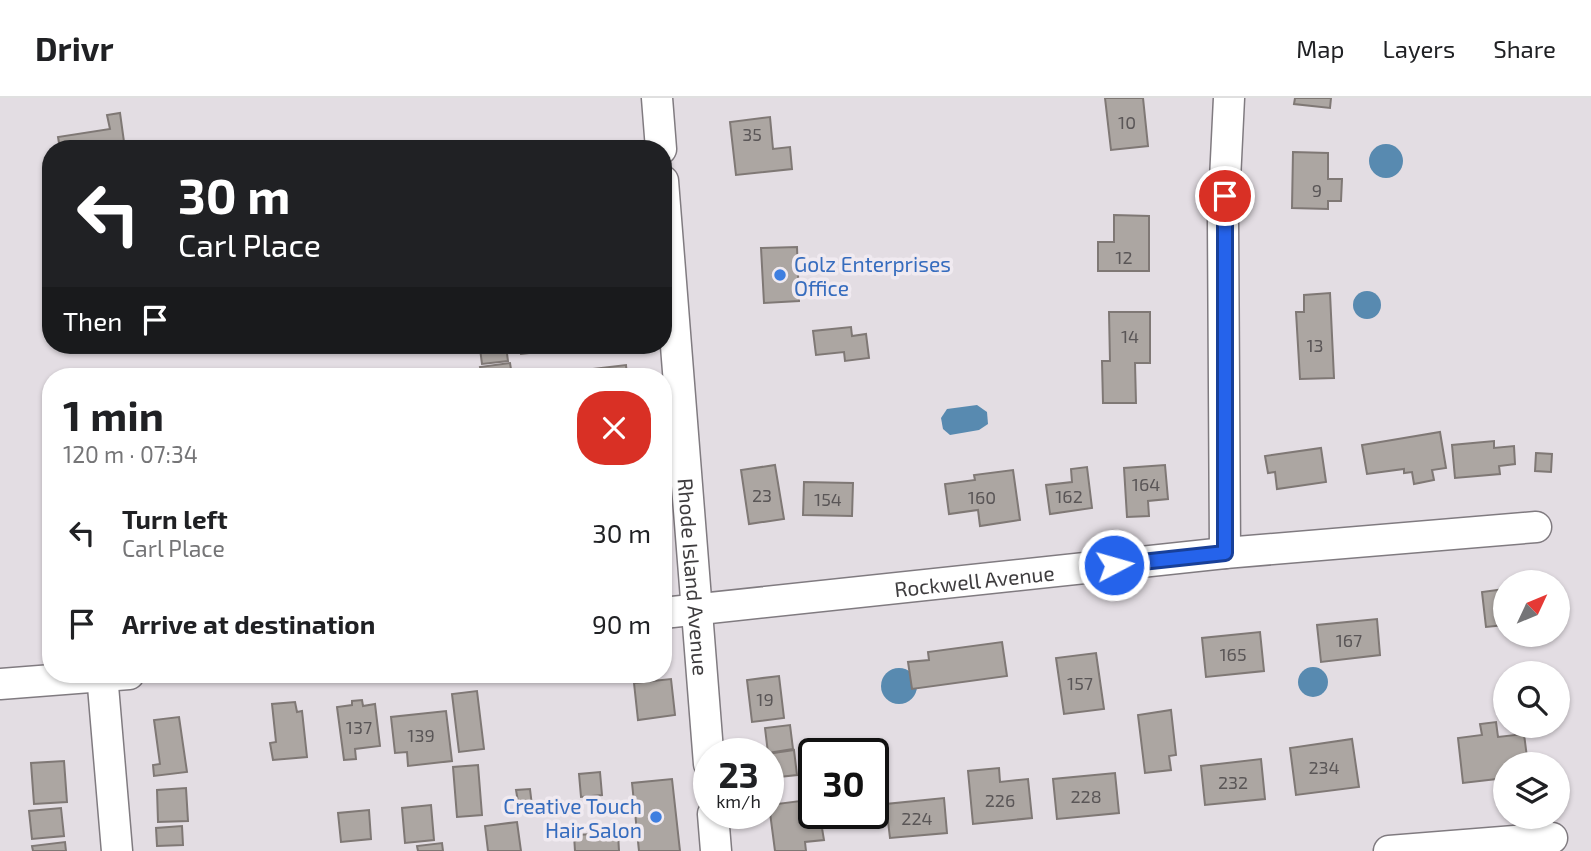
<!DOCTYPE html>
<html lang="en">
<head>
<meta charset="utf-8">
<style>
	body { margin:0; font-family:"Exo 2",sans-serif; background:#f2f2f2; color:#202124; height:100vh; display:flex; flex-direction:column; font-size:26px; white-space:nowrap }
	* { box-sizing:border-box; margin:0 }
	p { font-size:23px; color:#757577 }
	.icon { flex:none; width:38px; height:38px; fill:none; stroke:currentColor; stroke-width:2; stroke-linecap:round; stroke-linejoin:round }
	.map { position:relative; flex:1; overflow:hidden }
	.sheet { position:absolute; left:42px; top:270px; width:630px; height:315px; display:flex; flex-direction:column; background:#fff; border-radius:28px; box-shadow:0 2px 5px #0004 }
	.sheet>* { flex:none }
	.banner { position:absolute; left:42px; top:42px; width:630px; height:214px; border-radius:28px; box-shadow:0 2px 5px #0004; background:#202124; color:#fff; overflow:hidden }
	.needle { width:46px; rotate:46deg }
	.tools { position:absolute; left:1493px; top:472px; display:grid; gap:14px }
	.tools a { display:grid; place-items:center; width:77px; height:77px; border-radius:50%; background:#fff; box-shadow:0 2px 5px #0004; font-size:35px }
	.speed { position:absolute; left:693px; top:640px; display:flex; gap:14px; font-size:35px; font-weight:700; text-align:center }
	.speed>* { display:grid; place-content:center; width:91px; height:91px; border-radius:50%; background:#fff; box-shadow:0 2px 5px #0004; line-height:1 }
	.speed small { font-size:18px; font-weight:400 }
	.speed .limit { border:4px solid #111; border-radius:10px; background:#fff; color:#111 }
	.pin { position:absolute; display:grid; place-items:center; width:60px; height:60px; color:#fff; margin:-30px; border:4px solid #fff; border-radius:50%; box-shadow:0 2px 7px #0007 }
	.me { position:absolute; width:77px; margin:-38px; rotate:84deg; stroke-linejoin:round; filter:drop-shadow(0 0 5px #0008) }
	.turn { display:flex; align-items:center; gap:24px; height:147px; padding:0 21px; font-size:32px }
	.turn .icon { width:91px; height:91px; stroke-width:2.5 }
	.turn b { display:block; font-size:49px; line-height:60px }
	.then { display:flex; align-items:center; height:66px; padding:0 21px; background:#0003; gap:14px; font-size:26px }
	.round { display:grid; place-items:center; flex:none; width:74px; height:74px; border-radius:28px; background:#f2f2f2 }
	.headline { display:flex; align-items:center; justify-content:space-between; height:119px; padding:0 21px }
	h1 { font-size:42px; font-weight:700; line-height:52px }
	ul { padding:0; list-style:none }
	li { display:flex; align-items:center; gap:21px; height:91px; padding:0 21px }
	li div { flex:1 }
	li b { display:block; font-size:26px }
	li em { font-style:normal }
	header { display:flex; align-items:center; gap:42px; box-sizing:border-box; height:98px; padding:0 35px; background:#fff; border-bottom:2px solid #e0e0e0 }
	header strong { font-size:33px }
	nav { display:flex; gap:38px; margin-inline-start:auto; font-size:24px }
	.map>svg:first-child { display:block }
	.water { fill:#588ab0 }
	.building { fill:#aca6a2; stroke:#7f7875; stroke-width:2 }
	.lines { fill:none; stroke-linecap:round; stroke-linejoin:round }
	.street-casing { stroke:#807b80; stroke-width:33 }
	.street { stroke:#fff; stroke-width:30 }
	.route-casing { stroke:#184099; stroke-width:18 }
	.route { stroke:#2563eb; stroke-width:12 }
	.shop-dot { fill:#3f7fe0; stroke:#f0eaf0; stroke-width:2.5 }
	.labels { text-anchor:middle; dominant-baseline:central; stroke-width:7; stroke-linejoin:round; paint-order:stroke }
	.number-label { font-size:18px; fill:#5a5657 }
	.shop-label { font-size:21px; fill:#366cbe; stroke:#f0eaf0; text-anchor:start }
	.street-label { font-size:21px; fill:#3e3c3e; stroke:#f0eaf0 }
</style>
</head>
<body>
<header>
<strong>Drivr</strong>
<nav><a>Map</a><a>Layers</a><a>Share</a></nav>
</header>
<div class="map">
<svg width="1591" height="753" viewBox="0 0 1591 753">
	<rect width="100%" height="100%" fill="#e3dde3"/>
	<g class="water">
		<circle cx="1386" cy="63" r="17"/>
		<circle cx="1367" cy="207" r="14"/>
		<polygon points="977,307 987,314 988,326 979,332 950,337 943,331 941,320 947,311"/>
		<circle cx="1313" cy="584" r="15"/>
		<circle cx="899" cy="588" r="18"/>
	</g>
	<g class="building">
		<polygon points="1105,0 1143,0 1148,48 1111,52"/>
		<polygon points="1295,0 1331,0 1330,10 1294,6"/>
		<polygon points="120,15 125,51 60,51 58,39 110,31 107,17"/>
		<polygon points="770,19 773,51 790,49 792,71 736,77 730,24"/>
		<polygon points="1293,54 1328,55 1328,81 1342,81 1341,103 1328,103 1328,111 1292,110"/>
		<polygon points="1114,117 1149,118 1149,173 1098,173 1098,144 1114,144"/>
		<polygon points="797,149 799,203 764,205 761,150"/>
		<polygon points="1330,195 1334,280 1300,281 1296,214 1304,214 1304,197"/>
		<polygon points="1109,214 1150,214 1150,265 1135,265 1136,305 1103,305 1102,263 1110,263"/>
		<polygon points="851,229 852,238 866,236 869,260 845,263 844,254 816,257 813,233"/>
		<polygon points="519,247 555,247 555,252 521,256"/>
		<polygon points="506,248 508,263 482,266 480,251"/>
		<polygon points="510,265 512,278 482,278 480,269"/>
		<polygon points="626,267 627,278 568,278 568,274"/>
		<polygon points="1440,334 1446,370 1432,372 1434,382 1414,386 1412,374 1404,375 1404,371 1367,376 1362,347"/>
		<polygon points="1494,343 1494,350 1514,348 1515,366 1499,368 1500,376 1455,380 1452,347"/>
		<polygon points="1321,350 1326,384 1277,391 1275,374 1268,375 1265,358"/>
		<polygon points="1536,355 1552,356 1551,374 1535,373"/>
		<polygon points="775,367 784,421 749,426 741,372"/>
		<polygon points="1165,367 1168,401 1148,403 1149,418 1127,419 1124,370"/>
		<polygon points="1087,369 1092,410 1050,416 1046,387 1072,384 1071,371"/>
		<polygon points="1013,372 1020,422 980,428 978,412 949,416 945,386 975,382 974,377"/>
		<polygon points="804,384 853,385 852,418 803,417"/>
		<polygon points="1505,491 1505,527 1486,529 1482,494"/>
		<polygon points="1377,521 1380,557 1321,564 1317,527"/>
		<polygon points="1260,534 1264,573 1206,579 1202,540"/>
		<polygon points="1002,544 1007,578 912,591 908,564 929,562 928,554"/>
		<polygon points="1096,555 1104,611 1064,616 1056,560"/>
		<polygon points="779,578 784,620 752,624 747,582"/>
		<polygon points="671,581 675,617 638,622 634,585"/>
		<polygon points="477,593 484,651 459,654 452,596"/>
		<polygon points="362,602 363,608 375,606 380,648 355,651 356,661 344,662 337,609 352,607 352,603"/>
		<polygon points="295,604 297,614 302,613 307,659 273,662 270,645 276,644 272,606"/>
		<polygon points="1171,612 1176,657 1169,658 1171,672 1145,675 1138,617"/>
		<polygon points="446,613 452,663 408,668 407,654 395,655 391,619"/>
		<polygon points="179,619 187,674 154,678 153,667 160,666 154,622"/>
		<polygon points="1496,624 1498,639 1524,636 1528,667 1505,667 1505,680 1463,685 1458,640 1482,637 1480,626"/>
		<polygon points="790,627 793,651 768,655 765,630"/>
		<polygon points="1352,641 1359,689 1296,697 1290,650"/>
		<polygon points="794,652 797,677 770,680 767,656"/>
		<polygon points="1261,661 1265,701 1205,707 1201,668"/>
		<polygon points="64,663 67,704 34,706 31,665"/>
		<polygon points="478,667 482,717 457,719 453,669"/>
		<polygon points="999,670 1000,684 1028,681 1032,720 973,726 968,673"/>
		<polygon points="600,674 602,697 581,699 579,676"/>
		<polygon points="1115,675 1119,715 1057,721 1053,681"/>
		<polygon points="672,681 680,753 639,753 632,685"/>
		<polygon points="186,690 188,723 158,724 157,692"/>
		<polygon points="530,691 532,708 519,710 516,692"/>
		<polygon points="944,700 947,735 890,740 886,706"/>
		<polygon points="800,703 803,720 820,718 824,742 805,744 806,753 775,753 769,707"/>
		<polygon points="431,707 434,742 405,745 402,710"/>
		<polygon points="61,710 64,738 32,741 29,713"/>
		<polygon points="369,712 371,741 341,744 338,715"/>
		<polygon points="517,724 521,753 488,753 485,728"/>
		<polygon points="182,728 183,747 157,748 156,730"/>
		<polygon points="618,735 619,753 575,753 574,737"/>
		<polygon points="65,744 66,753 33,753 32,748"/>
		<polygon points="442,745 443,753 418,753 417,748"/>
	</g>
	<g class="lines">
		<defs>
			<g id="street">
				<polyline points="657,0 661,51"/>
				<path id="s1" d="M 663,83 L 709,666"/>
				<polyline points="1225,455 1223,123 1229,0"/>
				<path id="s2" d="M 663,515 L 1225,455 L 1536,429"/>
				<polyline points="102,576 117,753"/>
				<polyline points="0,586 129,576"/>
				<polyline points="713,716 716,753"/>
				<polyline points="1389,753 1552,740"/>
			</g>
		</defs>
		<use href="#street" class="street-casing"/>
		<use href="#street" class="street"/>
	</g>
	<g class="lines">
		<defs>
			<polyline id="route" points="1114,467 1225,455 1225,98"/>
		</defs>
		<use href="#route" class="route-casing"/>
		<use href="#route" class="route"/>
	</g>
	<g class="shop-dot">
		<circle cx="780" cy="177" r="7"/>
		<circle cx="656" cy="719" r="7"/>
	</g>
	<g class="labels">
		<g class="number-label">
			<text x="1127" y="24">10</text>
			<text x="752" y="36">35</text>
			<text x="1317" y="92">9</text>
			<text x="1124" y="159">12</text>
			<text x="1130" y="238">14</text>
			<text x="1315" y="247">13</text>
			<text x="1146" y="386">164</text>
			<text x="762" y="397">23</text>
			<text x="1069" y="398">162</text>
			<text x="982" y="399">160</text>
			<text x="828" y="401">154</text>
			<text x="1349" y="542">167</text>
			<text x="1233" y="556">165</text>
			<text x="1080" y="585">157</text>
			<text x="765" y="601">19</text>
			<text x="359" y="629">137</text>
			<text x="421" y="637">139</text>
			<text x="1324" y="669">234</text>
			<text x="1233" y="684">232</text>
			<text x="1086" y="698">228</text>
			<text x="1000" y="702">226</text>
			<text x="917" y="720">224</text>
		</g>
		<g class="shop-label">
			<text x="794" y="165">Golz Enterprises<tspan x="794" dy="24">Office</tspan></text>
			<text x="642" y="707" text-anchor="end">Creative Touch<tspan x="642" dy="24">Hair Salon</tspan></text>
		</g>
		<g class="street-label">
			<text stroke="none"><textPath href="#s1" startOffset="397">Rhode Island Avenue</textPath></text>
			<text stroke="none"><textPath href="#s2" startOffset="313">Rockwell Avenue</textPath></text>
		</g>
	</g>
</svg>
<div class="tools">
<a><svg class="needle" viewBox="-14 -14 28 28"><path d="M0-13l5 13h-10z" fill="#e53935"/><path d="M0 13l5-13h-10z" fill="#757577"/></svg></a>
<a><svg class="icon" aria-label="search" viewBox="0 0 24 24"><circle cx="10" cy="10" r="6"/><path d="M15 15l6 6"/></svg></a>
<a><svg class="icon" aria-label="layers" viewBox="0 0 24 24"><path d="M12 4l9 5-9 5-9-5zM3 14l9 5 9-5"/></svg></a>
</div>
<div class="speed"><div>23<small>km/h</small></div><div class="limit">30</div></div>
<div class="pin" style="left:1225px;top:98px;background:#d93025"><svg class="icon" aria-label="arrive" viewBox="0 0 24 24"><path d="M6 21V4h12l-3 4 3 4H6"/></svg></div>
<svg class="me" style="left:1114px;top:467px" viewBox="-20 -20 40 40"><circle r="17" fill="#2563eb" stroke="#fff" stroke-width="3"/><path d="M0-11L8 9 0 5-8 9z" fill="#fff"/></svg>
<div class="banner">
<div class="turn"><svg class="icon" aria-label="left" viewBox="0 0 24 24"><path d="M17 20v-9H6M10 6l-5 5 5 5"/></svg><div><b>30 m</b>Carl Place</div></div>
<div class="then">Then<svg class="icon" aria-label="arrive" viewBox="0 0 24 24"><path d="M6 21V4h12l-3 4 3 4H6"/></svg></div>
</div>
<section class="sheet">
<div class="headline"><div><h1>1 min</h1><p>120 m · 07:34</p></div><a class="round" style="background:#d93025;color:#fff"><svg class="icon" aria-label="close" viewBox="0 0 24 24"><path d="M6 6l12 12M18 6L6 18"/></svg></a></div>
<ul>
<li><svg class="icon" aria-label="left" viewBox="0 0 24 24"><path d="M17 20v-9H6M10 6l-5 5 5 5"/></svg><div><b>Turn left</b><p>Carl Place</p></div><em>30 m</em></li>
<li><svg class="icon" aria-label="arrive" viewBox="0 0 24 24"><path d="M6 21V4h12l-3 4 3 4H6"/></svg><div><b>Arrive at destination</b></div><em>90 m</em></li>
</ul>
</section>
</div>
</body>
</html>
